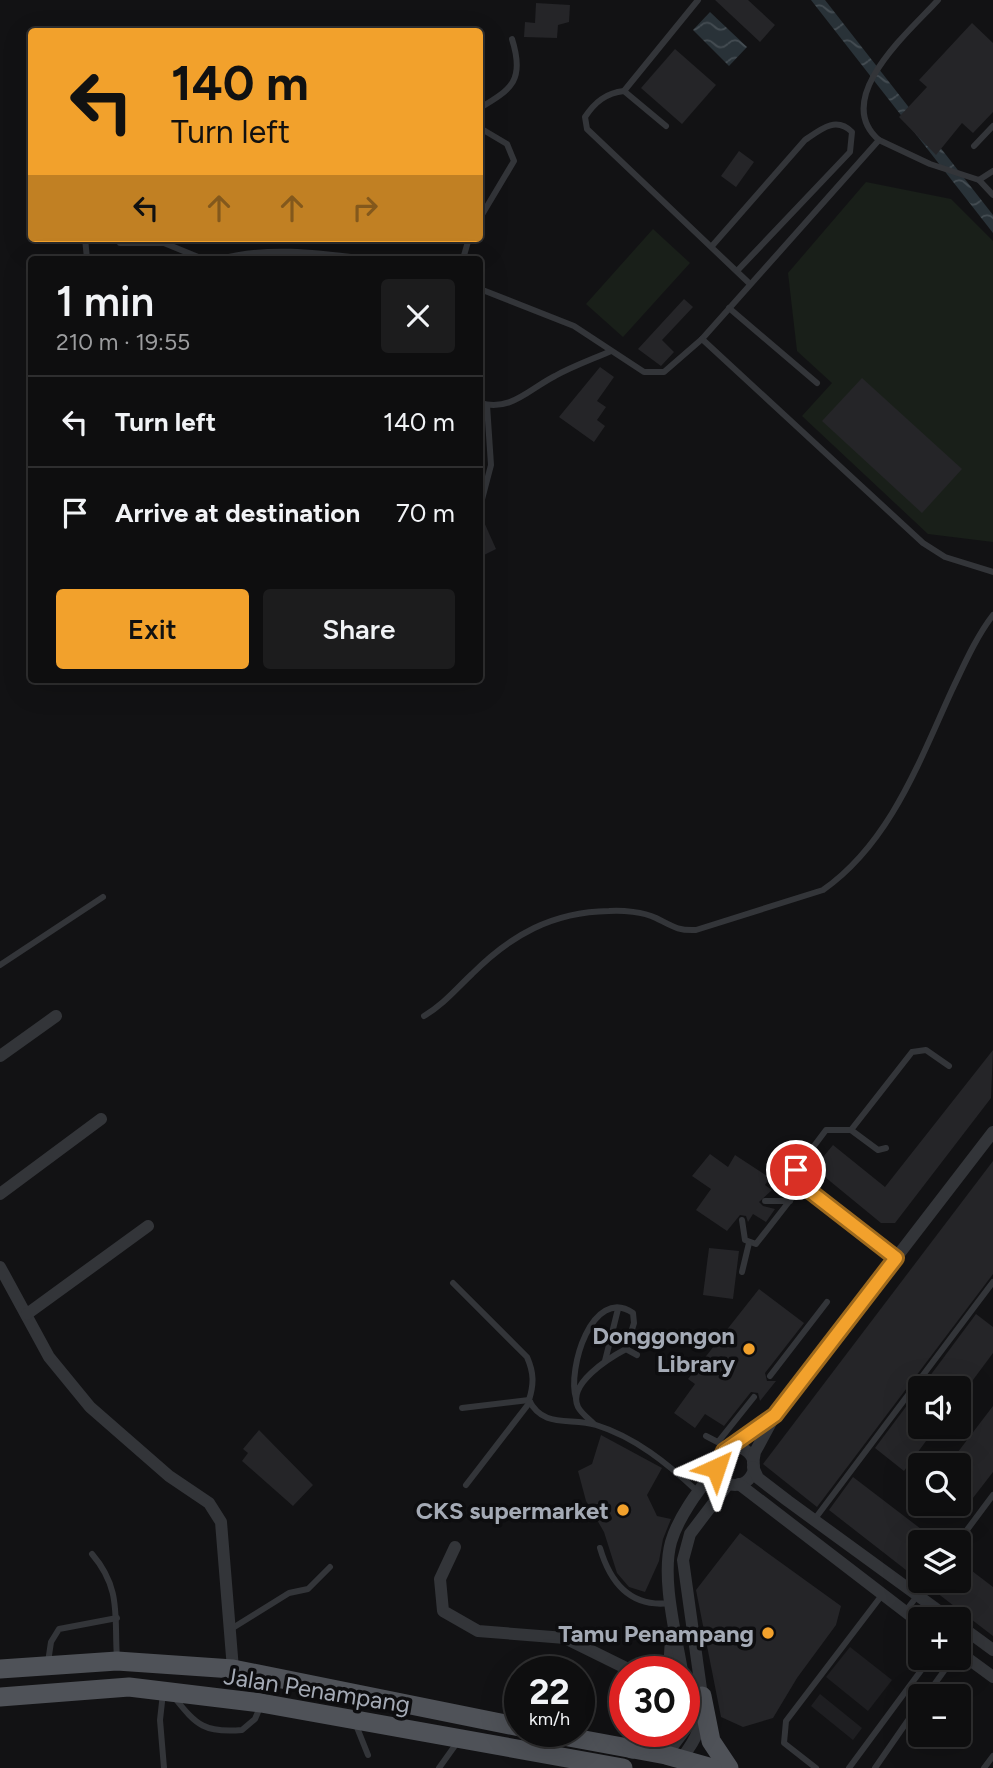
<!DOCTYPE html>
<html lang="en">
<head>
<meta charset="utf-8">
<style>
	body { margin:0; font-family:Figtree,sans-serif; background:#1c1c1d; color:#f1f3f6; height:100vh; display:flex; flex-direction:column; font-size:26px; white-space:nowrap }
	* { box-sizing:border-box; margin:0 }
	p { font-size:23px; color:#9b9c9e }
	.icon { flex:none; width:38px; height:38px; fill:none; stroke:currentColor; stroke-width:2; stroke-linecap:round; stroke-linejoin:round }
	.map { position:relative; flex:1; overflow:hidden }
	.side { position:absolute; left:28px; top:256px; width:455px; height:427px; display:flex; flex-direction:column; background:#0e0e0f; border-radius:7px; box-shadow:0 7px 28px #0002,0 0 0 2px #2e2e2f }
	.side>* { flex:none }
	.banner { position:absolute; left:28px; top:28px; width:455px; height:214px; border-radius:7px; box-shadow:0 7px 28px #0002,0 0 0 2px #2e2e2f; background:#f2a12c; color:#111; overflow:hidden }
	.buttons { position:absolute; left:908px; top:1376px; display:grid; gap:14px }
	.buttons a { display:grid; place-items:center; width:63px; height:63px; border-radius:7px; background:#0e0e0f; box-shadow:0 7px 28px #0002,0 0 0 2px #2e2e2f; font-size:35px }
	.speed { position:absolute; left:504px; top:1656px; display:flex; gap:14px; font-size:35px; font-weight:700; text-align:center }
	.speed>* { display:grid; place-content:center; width:91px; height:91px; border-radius:50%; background:#0e0e0f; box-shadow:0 7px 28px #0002,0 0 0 2px #2e2e2f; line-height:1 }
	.speed small { font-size:18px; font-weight:400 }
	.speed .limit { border:10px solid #d22; background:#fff; color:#111 }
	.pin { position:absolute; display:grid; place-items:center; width:60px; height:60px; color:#fff; margin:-30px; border:4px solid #fff; border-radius:50%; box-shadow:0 2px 7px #0007 }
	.me { position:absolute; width:77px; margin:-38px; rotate:42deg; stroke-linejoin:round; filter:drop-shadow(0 0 5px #0008) }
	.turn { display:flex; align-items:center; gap:24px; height:147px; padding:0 28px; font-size:32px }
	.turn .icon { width:91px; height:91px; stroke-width:2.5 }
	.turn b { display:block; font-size:49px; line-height:60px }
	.lanes { display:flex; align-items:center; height:66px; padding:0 28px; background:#0003; justify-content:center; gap:35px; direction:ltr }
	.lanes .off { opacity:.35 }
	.round { display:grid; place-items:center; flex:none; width:74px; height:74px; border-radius:7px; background:#1c1c1d }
	.headline { display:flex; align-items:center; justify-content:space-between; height:119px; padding:0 28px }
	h1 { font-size:42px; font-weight:600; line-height:52px }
	.button { display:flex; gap:14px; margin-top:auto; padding:14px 28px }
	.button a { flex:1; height:80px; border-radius:7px; background:#f2a12c; color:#111; font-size:28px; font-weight:600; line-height:80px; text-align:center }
	.button a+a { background:#1c1c1d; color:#f1f3f6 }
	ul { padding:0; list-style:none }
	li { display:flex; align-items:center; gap:21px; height:91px; padding:0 28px; border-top:2px solid #2e2e2f }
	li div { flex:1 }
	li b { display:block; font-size:26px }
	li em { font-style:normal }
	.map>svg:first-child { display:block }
	.built { fill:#1e1e21 }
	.green { fill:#191f19 }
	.water { fill:url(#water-waves) }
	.building { fill:#252528 }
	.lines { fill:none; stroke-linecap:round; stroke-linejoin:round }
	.lane { stroke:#333539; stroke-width:6 }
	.street { stroke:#333539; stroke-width:12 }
	.primary { stroke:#4f5258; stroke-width:19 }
	.route-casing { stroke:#9d691d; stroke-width:18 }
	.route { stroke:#f2a12c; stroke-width:12 }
	.poi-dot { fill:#f2a12c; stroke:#0d0d0f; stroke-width:2.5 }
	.labels { text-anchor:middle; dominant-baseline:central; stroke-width:7; stroke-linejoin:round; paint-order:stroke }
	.poi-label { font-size:24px; font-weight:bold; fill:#a4aab5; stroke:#0d0d0f; text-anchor:end }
	.street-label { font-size:24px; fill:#a4aab5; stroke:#0d0d0f }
</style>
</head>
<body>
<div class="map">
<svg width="993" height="1768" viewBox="0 0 993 1768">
	<defs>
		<pattern id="water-waves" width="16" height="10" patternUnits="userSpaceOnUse" patternTransform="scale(1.75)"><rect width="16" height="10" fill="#293238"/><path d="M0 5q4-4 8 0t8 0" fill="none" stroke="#454d53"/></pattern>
	</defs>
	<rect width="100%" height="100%" fill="#121214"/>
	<g class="built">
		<polygon points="850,1647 892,1680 868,1711 826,1677"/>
		<polygon points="820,1694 862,1728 853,1740 811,1706"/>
	</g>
	<g class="green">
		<polygon points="866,182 951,199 993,241 993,542 928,534 802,416 832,383 797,351 788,273"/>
		<polygon points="653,229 690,263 623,337 586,304"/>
	</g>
	<g class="water">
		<polygon points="811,0 825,0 993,215 993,233"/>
		<polygon points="710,12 747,47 729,66 693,30"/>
	</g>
	<g class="building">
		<polygon points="715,0 748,0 775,25 760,42"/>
		<polygon points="536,3 570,5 569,22 558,25 557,38 524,37 525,22 535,23"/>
		<polygon points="972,23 993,43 993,112 973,133 962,123 936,155 899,117 927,87 919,80"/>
		<polygon points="675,49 716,85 682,124 641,88"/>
		<polygon points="739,151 754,162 736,187 721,176"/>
		<polygon points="684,299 693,307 662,340 674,352 661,366 638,349"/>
		<polygon points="600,367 614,377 597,401 606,407 597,420 605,426 594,442 559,417"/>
		<polygon points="862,378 962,469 922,513 822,421"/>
		<polygon points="480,513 496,549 480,557"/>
		<polygon points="993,1050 991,1098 895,1223 881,1223 814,1168 833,1145 885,1187"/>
		<polygon points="710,1154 728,1167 735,1155 770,1178 765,1185 772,1190 759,1202 763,1206 775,1209 766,1222 753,1214 748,1222 746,1216 740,1215 727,1231 696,1210 711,1189 692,1176"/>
		<polygon points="993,1161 993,1274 817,1507 763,1464"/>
		<polygon points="709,1248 739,1251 733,1299 703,1295"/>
		<polygon points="759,1289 804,1323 765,1373 767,1381 776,1381 760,1401 758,1393 751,1392 724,1426 705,1414 695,1428 674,1413 695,1384 688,1379"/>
		<polygon points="976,1314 993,1327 993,1353 967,1388 921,1388"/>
		<polygon points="920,1388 920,1426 937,1426 904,1471 875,1448"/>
		<polygon points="993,1406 993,1472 959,1516 959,1465 948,1465"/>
		<polygon points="259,1430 313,1485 293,1506 242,1461 248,1453 243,1449"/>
		<polygon points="601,1435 662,1468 647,1495 657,1516 671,1519 663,1539 659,1561 645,1592 629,1587 617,1573 604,1532 586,1501 578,1471 592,1464"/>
		<polygon points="853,1477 938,1542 920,1542 920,1569 915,1577 829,1510"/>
		<polygon points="740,1533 841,1606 836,1625 797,1678 773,1718 743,1727 721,1717 696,1590"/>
		<polygon points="959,1561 993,1587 993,1636 932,1589 938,1580 959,1580"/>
	</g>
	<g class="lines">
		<g class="lane">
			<path d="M 938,0 C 911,30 830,98 879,140 L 930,164 L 979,180 L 993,171"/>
			<polyline points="624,91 698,0"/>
			<path d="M 480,108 C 512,89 525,80 512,39"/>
			<path d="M 666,126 L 624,91 C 606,93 595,102 585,117 L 587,129 L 750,284"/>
			<polyline points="480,128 507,144 514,161 480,218"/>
			<polyline points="879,140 702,339 923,543 945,557 993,572"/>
			<polyline points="974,146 993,126"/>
			<polyline points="979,180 993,195"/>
			<polyline points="85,238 87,259"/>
			<polyline points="120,243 164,243 203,259"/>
			<path d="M 712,246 L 805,140 C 821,129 836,116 852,132 L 850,152 L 737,271"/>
			<path d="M 220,259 C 268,246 319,253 368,259"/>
			<polyline points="463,259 469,238"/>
			<polyline points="480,289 574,326 644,372 664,372 702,339"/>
			<polyline points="729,308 817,383"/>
			<path d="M 480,403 C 511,412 529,389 555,376 C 573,366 593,359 611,351"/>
			<polyline points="480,507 491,465 487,405"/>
			<polyline points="0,965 103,897"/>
			<path d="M 424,1016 C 444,1004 455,990 472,974 C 511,935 552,912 609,911 C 623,910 643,912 656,918 C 672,926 678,931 696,930 L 823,890 C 890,843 919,762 952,690 C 964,665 976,637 993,615"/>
			<polyline points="851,1130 912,1052 926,1050 949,1066"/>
			<polyline points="886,1148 878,1150 851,1130 826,1130 796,1170 802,1185 896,1258"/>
			<polyline points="765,1201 790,1201"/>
			<polyline points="742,1220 745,1240 756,1244 802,1185"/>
			<polyline points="742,1272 749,1243"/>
			<path d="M 453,1283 L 527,1357 C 534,1373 534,1384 529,1400 C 543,1429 571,1417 596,1425 C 635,1437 668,1464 697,1491"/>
			<polyline points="605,1361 618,1309"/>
			<polyline points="770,1376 827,1302"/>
			<path d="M 576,1398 C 567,1370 592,1285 633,1313 L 634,1323 L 626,1349"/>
			<polyline points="462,1408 529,1400"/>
			<path d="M 594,1424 C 589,1419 581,1413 578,1407 C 567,1384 609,1358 626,1349 L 637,1355"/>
			<polyline points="706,1436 729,1448"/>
			<polyline points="718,1442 754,1397"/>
			<polyline points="466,1485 530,1402"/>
			<polyline points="814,1520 993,1282"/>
			<polyline points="958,1542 993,1495"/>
			<path d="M 600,1548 C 610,1582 630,1608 670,1603"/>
			<path d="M 92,1554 C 122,1589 114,1617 117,1659"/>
			<polyline points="905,1612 929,1580"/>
			<polyline points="231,1629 289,1593 308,1589 330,1567"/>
			<polyline points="48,1662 51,1642 59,1629 117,1618"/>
			<polyline points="163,1693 160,1720 164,1768"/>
			<polyline points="926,1696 954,1657"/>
			<path d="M 174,1697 C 197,1726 205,1733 242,1730 L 255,1719 L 261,1705"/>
			<polyline points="356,1725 368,1755"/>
			<polyline points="439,1768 459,1740"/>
			<polyline points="816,1768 784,1743 786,1721 882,1595"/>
			<polyline points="849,1768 931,1657"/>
			<polyline points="875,1768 920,1703"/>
			<polyline points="984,1768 993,1756"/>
		</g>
		<g class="street">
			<polyline points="0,1056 56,1016"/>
			<polyline points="0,1194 101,1119"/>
			<polyline points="0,1267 49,1357 90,1407 169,1476 209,1503 221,1522 233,1669"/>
			<polyline points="27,1314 148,1226"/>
			<circle cx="735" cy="1466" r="19"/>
			<polyline points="730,1448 769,1419"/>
			<polyline points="753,1463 755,1452 775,1415 993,1132"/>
			<polyline points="753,1467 758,1478 788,1501 950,1619"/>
			<polyline points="739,1484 920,1623"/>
			<polyline points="455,1547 440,1579 443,1611 478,1631 565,1638 632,1671"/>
			<polyline points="959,1625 993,1650"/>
			<polyline points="959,1652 993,1677"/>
			<polyline points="669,1671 671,1638"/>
			<path d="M 682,1671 C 676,1634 661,1578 671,1542 C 679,1515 699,1490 716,1468"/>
			<polyline points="684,1688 684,1730"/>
			<polyline points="666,1755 684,1731"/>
			<path d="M 681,1759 C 699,1736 702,1726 702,1696 L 683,1560 L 690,1534 L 728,1484"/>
		</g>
		<g class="primary">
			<polyline points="0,1669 117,1661 233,1669 520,1727"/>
			<polyline points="702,1696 711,1741 729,1768"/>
			<polyline points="0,1697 129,1687 261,1703 623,1768"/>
			<polyline points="684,1704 686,1699"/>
			<polyline points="536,1731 666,1755 712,1768"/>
			<polyline points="632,1749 649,1743 668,1731"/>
		</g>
	</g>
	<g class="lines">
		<defs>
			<polyline id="route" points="716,1468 724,1451 775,1415 896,1258 802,1185 796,1170"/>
		</defs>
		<use href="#route" class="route-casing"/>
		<use href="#route" class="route"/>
	</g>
	<g class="poi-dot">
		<circle cx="749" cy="1349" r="7"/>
		<circle cx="623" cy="1510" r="7"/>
		<circle cx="768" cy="1633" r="7"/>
	</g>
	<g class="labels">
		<g class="poi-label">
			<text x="735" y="1335">Donggongon<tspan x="735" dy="28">Library</tspan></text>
			<text x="609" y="1510">CKS supermarket</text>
			<text x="754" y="1633">Tamu Penampang</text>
		</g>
		<g class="street-label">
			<text transform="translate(317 1690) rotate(9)">Jalan Penampang</text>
		</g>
	</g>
</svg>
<div class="buttons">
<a><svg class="icon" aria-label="sound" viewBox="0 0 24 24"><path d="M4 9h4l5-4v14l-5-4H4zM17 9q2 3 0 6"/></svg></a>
<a><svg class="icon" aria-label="search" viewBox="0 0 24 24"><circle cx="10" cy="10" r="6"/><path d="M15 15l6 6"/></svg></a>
<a><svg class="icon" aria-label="layers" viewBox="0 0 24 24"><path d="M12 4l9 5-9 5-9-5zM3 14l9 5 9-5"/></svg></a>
<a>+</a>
<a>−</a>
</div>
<div class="speed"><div>22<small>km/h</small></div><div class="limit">30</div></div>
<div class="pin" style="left:796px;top:1170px;background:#d93025"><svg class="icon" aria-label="arrive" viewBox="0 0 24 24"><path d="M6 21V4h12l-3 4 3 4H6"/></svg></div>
<svg class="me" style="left:716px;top:1468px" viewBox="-20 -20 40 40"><path d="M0-17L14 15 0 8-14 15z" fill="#f2a12c" stroke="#fff" stroke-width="4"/></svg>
<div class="banner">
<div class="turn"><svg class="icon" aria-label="left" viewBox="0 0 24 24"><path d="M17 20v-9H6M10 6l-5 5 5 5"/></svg><div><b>140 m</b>Turn left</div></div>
<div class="lanes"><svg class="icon" aria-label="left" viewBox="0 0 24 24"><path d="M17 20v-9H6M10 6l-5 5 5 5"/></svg><svg class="icon off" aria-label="ahead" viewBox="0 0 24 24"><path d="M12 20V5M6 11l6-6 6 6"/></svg><svg class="icon off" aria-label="ahead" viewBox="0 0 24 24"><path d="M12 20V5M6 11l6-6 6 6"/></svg><svg class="icon off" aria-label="right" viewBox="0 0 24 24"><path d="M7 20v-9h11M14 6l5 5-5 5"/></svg></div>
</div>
<section class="side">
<div class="headline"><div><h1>1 min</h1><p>210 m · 19:55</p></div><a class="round"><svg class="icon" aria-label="close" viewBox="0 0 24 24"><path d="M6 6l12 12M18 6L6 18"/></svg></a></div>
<ul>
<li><svg class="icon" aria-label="left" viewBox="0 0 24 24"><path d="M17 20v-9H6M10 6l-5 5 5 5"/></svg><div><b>Turn left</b></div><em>140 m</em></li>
<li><svg class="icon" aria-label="arrive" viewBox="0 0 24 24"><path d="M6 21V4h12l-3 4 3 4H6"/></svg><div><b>Arrive at destination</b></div><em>70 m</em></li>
</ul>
<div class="button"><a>Exit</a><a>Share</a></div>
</section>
</div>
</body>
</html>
